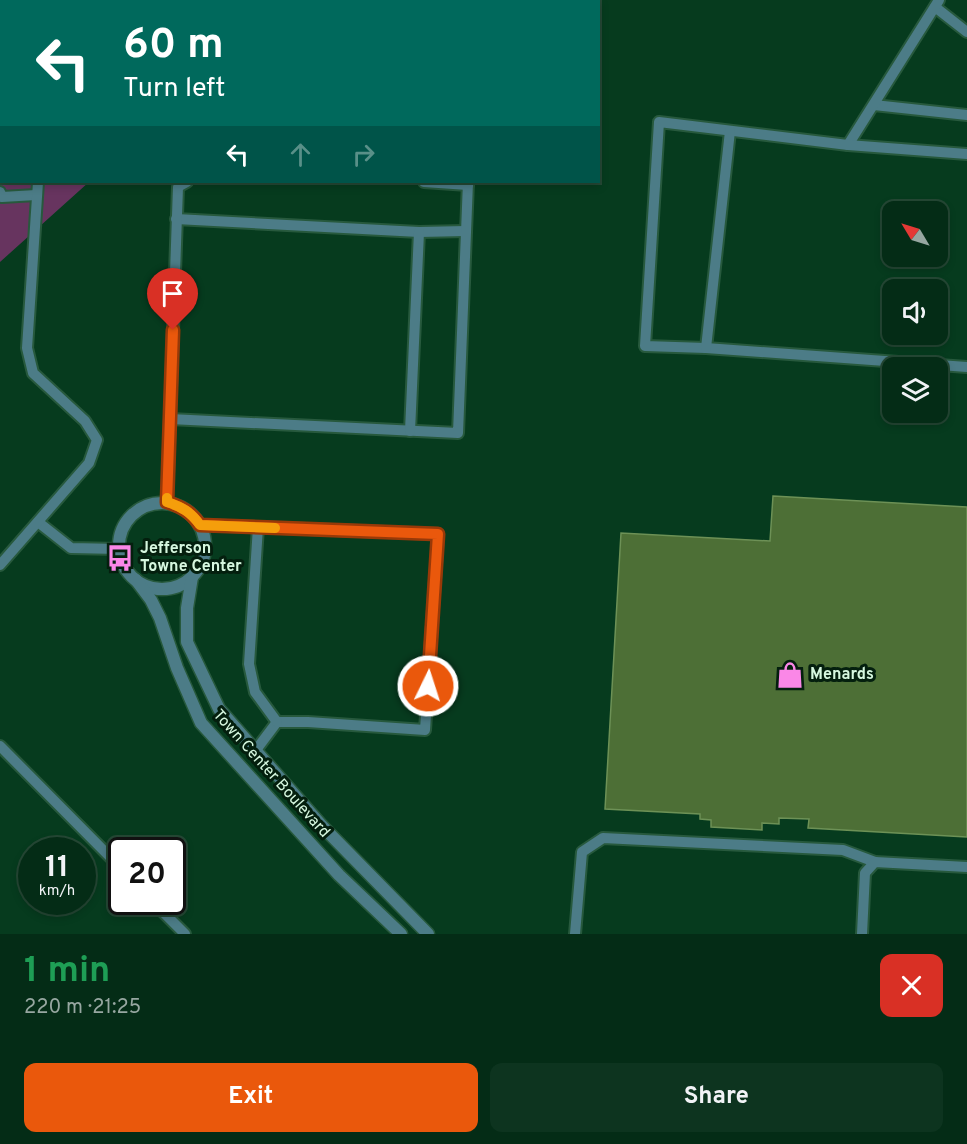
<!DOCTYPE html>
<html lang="en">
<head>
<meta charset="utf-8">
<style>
	body { margin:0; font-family:Overpass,sans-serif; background:#0d341f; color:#f1f3f6; height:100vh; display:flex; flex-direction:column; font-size:22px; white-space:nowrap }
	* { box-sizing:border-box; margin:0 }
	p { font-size:20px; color:#97a7a1 }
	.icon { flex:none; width:33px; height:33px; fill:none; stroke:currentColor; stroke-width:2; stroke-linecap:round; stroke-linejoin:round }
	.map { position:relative; height:934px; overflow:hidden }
	.details { display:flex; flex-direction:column; background:#042c16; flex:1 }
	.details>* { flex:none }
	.hud { position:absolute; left:0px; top:0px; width:600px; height:183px; box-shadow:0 3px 9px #0003,0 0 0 2px #254835; background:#00695c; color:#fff; overflow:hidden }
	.needle { width:39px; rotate:308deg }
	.tools { position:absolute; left:882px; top:201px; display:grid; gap:12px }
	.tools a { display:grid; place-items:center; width:66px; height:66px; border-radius:12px; background:#042c16; box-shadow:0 3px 9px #0003,0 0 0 2px #254835; font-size:30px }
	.speed { position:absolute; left:18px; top:837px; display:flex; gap:12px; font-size:30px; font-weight:700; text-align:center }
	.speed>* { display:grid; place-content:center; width:78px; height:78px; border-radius:50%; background:#042c16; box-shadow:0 3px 9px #0003,0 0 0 2px #254835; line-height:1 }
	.speed small { font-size:15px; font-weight:400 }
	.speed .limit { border:3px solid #111; border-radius:9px; background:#fff; color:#111 }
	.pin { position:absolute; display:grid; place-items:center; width:51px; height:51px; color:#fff; margin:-62px -26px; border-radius:50% 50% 50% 0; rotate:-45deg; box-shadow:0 0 6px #0007 }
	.pin .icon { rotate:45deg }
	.me { position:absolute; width:66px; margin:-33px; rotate:4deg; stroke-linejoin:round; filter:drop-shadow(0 0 4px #0008) }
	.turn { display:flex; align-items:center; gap:21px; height:126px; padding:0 24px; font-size:27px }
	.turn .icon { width:78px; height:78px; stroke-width:2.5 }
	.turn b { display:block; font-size:42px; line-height:51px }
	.lanes { display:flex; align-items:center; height:57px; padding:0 24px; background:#0003; justify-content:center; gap:30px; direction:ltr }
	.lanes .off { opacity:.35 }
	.round { display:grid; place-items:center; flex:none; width:63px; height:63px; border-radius:12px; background:#0d341f }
	.headline { display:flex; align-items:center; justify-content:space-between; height:102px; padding:0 24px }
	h1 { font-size:36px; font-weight:700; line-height:45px; color:#1e9e55 }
	.primary-button { display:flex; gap:12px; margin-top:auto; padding:12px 24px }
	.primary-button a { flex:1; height:69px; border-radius:12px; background:#ea580c; color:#fff; font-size:24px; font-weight:700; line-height:69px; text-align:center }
	.primary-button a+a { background:#0d341f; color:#f1f3f6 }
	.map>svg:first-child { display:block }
	.green { fill:#67345f }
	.building { fill:#4d6f36; stroke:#6d9156; stroke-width:1.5 }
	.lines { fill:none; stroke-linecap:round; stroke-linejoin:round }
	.lane-casing { stroke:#27593d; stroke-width:14 }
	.street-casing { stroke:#27593d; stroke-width:15 }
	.lane { stroke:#4c7c87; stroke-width:10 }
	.street { stroke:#4c7c87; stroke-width:12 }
	.route-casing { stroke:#983908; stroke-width:15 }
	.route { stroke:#ea580c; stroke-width:10 }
	.slow { stroke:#f59e0b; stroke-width:10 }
	.labels { text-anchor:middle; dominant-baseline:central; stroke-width:6; stroke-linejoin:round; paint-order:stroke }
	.poi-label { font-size:16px; font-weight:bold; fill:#d6f7df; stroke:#041f0e; text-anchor:start }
	.street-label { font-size:16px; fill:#d6f7df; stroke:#041f0e }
</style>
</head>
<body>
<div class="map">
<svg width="967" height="934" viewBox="0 0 967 934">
	<rect width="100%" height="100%" fill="#063b1e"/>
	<polygon class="green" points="0,0 167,0 2,2 2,182 89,182 0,262"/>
	<polygon class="building" points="773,496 967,507 967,837 808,828 809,819 779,818 779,824 762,823 762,830 711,827 711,820 700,819 700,814 605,809 621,533 770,541"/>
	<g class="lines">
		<defs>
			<g id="lane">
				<polyline points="935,7 967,32"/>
				<polyline points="0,85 2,85"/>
				<polyline points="874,105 967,115"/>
				<polyline points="848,145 939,0"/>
				<polyline points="967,154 848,145 659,122 645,346 706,348 967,367"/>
				<polyline points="424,182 468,185"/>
				<polyline points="0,192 2,197 36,195"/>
				<polyline points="176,219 419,232 466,231"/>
				<polyline points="706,348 730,131"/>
				<polyline points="170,419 458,433 468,182"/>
				<polyline points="410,431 419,232"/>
				<polyline points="167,503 178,187 187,182"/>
				<polyline points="38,522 71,548 119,549"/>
				<polyline points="200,525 438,534 425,730 308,722 277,722 256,750"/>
				<polyline points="258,527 249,664 255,692 277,722"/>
				<polyline points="0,565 89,463 97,440 85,421 33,373 27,348 38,182"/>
				<polyline points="0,746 122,869"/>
				<polyline points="153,902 185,934"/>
				<polyline points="575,934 582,852 603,838 843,850 875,862"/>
				<polyline points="862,934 865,873 875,862 967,867"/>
			</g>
			<g id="street">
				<circle cx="162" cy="546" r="43"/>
				<polyline points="192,577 187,608 187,642 219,709 322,826 428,934"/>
				<polyline points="136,580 151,600 160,618 177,668 201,723 339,875 401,934"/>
			</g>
		</defs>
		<use href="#lane" class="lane-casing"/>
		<use href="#street" class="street-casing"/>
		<use href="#lane" class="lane"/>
		<use href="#street" class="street"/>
	</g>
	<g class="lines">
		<defs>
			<path id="route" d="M 173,330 L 167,502 C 182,507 191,512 200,525 L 438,534 L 428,686"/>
		</defs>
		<use href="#route" class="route-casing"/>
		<use href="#route" class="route"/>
		<path class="slow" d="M 167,498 L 167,502 C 182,507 191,512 200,525 L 275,528"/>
	</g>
	<defs>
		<symbol id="bus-bare" viewBox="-9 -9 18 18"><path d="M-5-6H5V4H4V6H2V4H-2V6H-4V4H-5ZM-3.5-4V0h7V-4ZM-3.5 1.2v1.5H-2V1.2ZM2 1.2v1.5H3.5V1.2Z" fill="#fa87e7" stroke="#041f0e" stroke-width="2.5" paint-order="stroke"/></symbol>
		<symbol id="shop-bare" viewBox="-9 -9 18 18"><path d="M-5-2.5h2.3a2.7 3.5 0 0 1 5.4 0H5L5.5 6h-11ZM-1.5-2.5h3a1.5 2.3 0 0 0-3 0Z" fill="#fa87e7" stroke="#041f0e" stroke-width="2.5" paint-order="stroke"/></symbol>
	</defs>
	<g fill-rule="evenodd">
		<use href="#bus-bare" x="101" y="539" width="38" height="38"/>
		<use href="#shop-bare" x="771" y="656" width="38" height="38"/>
	</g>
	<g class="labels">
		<g class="poi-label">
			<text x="140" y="549">Jefferson<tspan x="140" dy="18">Towne Center</tspan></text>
			<text x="810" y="675">Menards</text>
		</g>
		<g class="street-label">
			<text transform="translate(271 774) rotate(48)">Town Center Boulevard</text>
		</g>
	</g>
</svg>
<div class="tools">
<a><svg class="needle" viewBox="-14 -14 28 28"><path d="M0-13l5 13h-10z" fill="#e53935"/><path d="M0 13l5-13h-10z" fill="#97a7a1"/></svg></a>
<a><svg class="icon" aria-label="sound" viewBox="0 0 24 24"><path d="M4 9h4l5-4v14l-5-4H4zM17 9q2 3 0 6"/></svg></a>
<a><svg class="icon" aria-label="layers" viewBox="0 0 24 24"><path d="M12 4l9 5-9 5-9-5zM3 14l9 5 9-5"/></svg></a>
</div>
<div class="speed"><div>11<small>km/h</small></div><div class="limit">20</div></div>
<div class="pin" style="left:173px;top:330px;background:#d93025"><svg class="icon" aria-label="arrive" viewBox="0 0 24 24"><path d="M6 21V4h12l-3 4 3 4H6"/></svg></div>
<svg class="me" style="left:428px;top:686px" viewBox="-20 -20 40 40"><circle r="17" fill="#ea580c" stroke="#fff" stroke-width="3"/><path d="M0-11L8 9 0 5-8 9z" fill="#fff"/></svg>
<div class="hud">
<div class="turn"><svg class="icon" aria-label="left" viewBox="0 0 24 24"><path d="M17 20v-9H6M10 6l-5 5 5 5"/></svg><div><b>60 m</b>Turn left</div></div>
<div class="lanes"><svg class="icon" aria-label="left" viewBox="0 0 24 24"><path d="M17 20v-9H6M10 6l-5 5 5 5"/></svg><svg class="icon off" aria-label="ahead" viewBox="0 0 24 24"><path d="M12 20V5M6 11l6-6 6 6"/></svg><svg class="icon off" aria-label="right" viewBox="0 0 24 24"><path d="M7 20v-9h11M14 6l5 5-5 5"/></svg></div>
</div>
</div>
<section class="details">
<div class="headline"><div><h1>1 min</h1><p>220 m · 21:25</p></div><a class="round" style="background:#d93025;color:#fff"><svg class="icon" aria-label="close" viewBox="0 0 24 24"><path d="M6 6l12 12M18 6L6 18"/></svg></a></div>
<div class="primary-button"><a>Exit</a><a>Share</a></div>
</section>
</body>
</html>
